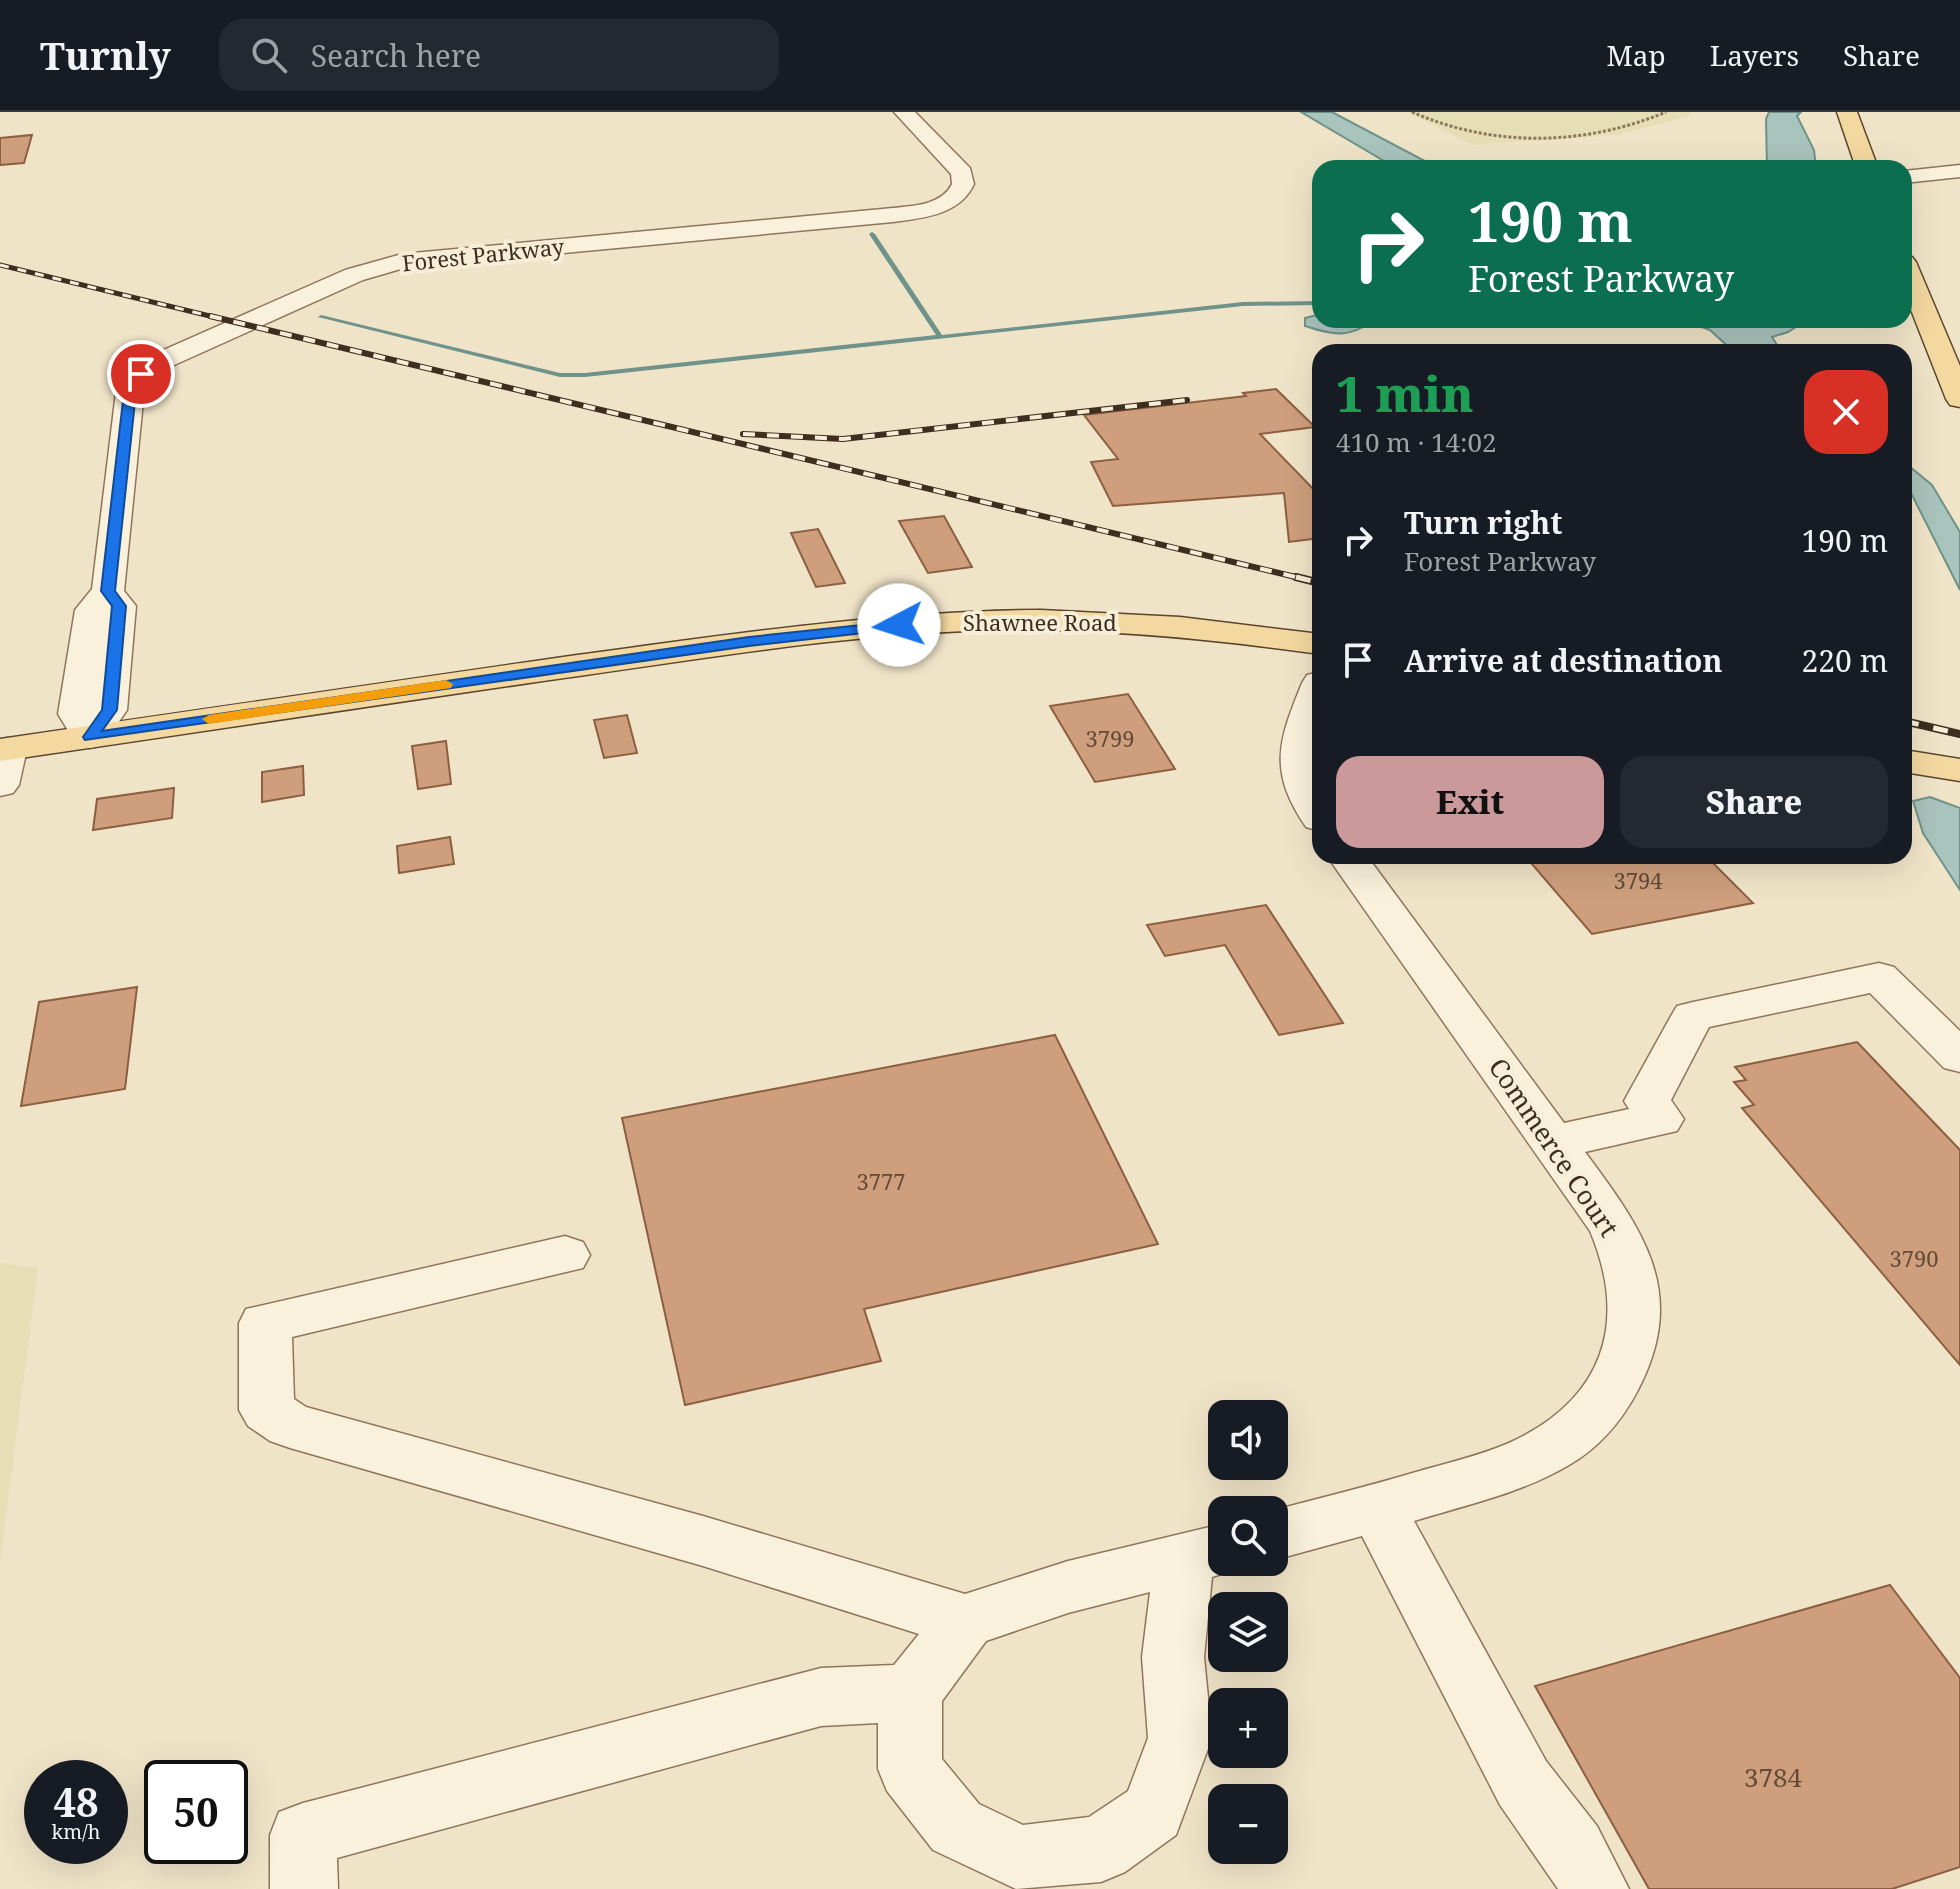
<!DOCTYPE html>
<html lang="en">
<head>
<meta charset="utf-8">
<style>
	body { margin:0; font-family:"Noto Serif",serif; background:#242831; color:#f1f3f6; height:100vh; display:flex; flex-direction:column; font-size:30px; white-space:nowrap }
	* { box-sizing:border-box; margin:0 }
	p { font-size:26px; color:#9ea1a6 }
	.icon { flex:none; width:44px; height:44px; fill:none; stroke:currentColor; stroke-width:2; stroke-linecap:round; stroke-linejoin:round }
	.map { position:relative; flex:1; overflow:hidden }
	.sheet { position:absolute; left:1312px; top:232px; width:600px; height:520px; display:flex; flex-direction:column; background:#171b24; border-radius:24px; box-shadow:0 8px 32px #0002 }
	.sheet>* { flex:none }
	.guide { position:absolute; left:1312px; top:48px; width:600px; height:168px; border-radius:24px; box-shadow:0 8px 32px #0002; background:#0b6e4f; color:#fff; overflow:hidden }
	.controls { position:absolute; left:1208px; top:1288px; display:grid; gap:16px }
	.controls a { display:grid; place-items:center; width:80px; height:80px; border-radius:16px; background:#171b24; box-shadow:0 8px 32px #0002; font-size:40px }
	.speed { position:absolute; left:24px; top:1648px; display:flex; gap:16px; font-size:40px; font-weight:700; text-align:center }
	.speed>* { display:grid; place-content:center; width:104px; height:104px; border-radius:50%; background:#171b24; box-shadow:0 8px 32px #0002; line-height:1 }
	.speed small { font-size:20px; font-weight:400 }
	.speed .limit { border:4px solid #111; border-radius:12px; background:#fff; color:#111 }
	.pin { position:absolute; display:grid; place-items:center; width:68px; height:68px; color:#fff; margin:-34px; border:4px solid #fff; border-radius:50%; box-shadow:0 2px 8px #0007 }
	.me { position:absolute; width:88px; margin:-44px; rotate:265deg; stroke-linejoin:round; filter:drop-shadow(0 0 6px #0008) }
	.turn { display:flex; align-items:center; gap:28px; height:168px; padding:0 24px; font-size:36px }
	.turn .icon { width:104px; height:104px; stroke-width:2.5 }
	.turn b { display:block; font-size:56px; line-height:68px }
	.round { display:grid; place-items:center; flex:none; width:84px; height:84px; border-radius:24px; background:#242831 }
	.head { display:flex; align-items:center; justify-content:space-between; height:136px; padding:0 24px }
	h1 { font-size:48px; font-weight:800; line-height:60px; color:#1e9e55 }
	.action { display:flex; gap:16px; margin-top:auto; padding:16px 24px }
	.action a { flex:1; height:92px; border-radius:24px; background:#cc999b; color:#111; font-size:32px; font-weight:800; line-height:92px; text-align:center }
	.action a+a { background:#242831; color:#f1f3f6 }
	ul { padding:0; list-style:none }
	li { display:flex; align-items:center; gap:24px; height:120px; padding:0 24px }
	li div { flex:1 }
	li b { display:block; font-size:30px }
	li em { font-style:normal }
	header { display:flex; align-items:center; gap:48px; box-sizing:border-box; height:112px; padding:0 40px; background:#171b24; border-bottom:2px solid #363941 }
	header strong { font-size:38px }
	nav { display:flex; gap:44px; margin-inline-start:auto; font-size:28px }
	.search { width:560px; height:72px; background:#242831; display:flex; align-items:center; gap:20px; box-sizing:border-box; padding:0 28px; border-radius:24px; color:#9ea1a6; font-size:30px }
	.map>svg:first-child { display:block }
	.farmland { fill:#e6deb5 }
	.water { fill:#a9c4bc; stroke:#6f938a; stroke-width:2 }
	.lines { fill:none; stroke-linecap:round; stroke-linejoin:round }
	.stream { fill:#6f938a; fill-rule:evenodd }
	.building { fill:#cf9f7d; stroke:#8d5f41; stroke-width:2 }
	.minor-casing { stroke:#8d765c; stroke-width:3 }
	.major-casing { stroke:#5b4430; stroke-width:3 }
	.path { stroke:#8d765c; stroke-width:3; stroke-dasharray:3 2; stroke-linecap:butt }
	.minor { fill:#faf1dc; fill-rule:evenodd }
	.major { fill:#f3d9a0; fill-rule:evenodd }
	.rail-far2-casing { stroke:#3d2e20; stroke-width:5 }
	.rail-far1-casing { stroke:#3d2e20; stroke-width:6 }
	.rail-casing { stroke:#3d2e20; stroke-width:8 }
	.rail-far2 { stroke:#f7eed8; stroke-width:3; stroke-dasharray:9; stroke-linecap:butt }
	.rail-far1 { stroke:#f7eed8; stroke-width:4; stroke-dasharray:12; stroke-linecap:butt }
	.rail { stroke:#f7eed8; stroke-width:5; stroke-dasharray:15; stroke-linecap:butt }
	.route { fill:#1a73e8; stroke:#114b97; stroke-width:2 }
	.slow { fill:#f59e0b }
	.labels { text-anchor:middle; dominant-baseline:central; stroke-width:8; stroke-linejoin:round; paint-order:stroke }
	.far-street-label { font-size:22px; fill:#3d2e20; stroke:#f7eed8 }
	.number-label { font-size:22px; fill:#624a37 }
	.street-label { font-size:26px; fill:#3d2e20; stroke:#f7eed8 }
	.near-number-label { font-size:26px; fill:#624a37 }
</style>
</head>
<body>
<header>
<strong>Turnly</strong>
<div class="search"><svg class="icon" aria-label="search" viewBox="0 0 24 24"><circle cx="10" cy="10" r="6"/><path d="M15 15l6 6"/></svg>Search here</div>
<nav><a>Map</a><a>Layers</a><a>Share</a></nav>
</header>
<div class="map">
<svg width="1960" height="1777" viewBox="0 0 1960 1777">
	<rect width="100%" height="100%" fill="#f0e4c8"/>
	<g class="farmland">
		<polygon points="1407,0 1692,0 1686,5 1615,23 1473,33"/>
		<polygon points="0,1151 38,1156 0,1451"/>
	</g>
	<g class="water">
		<polygon points="1301,0 1332,0 1438,56 1396,56"/>
		<polygon points="1769,0 1801,0 1797,4 1814,38 1816,56 1767,56 1766,7"/>
		<path d="M 1320,202 L 1320,208 L 1376,208 C 1347,226 1337,224 1305,214 L 1305,206 Z"/>
		<polygon points="1681,208 1807,208 1788,220 1772,225 1779,236 1778,240 1734,240 1710,218"/>
		<polygon points="1904,350 1932,373 1960,420 1960,478 1909,377 1904,373"/>
		<polygon points="1930,685 1960,696 1960,778 1923,721 1913,689"/>
	</g>
	<g class="lines">
		<polygon class="stream" points="872,120 875,122 942,223 1243,190 1320,189 1320,193 1243,194 585,265 560,265 318,205 321,203 560,261 585,261 936,223 869,122"/>
	</g>
	<g class="building">
		<polygon points="32,23 24,51 0,53 0,26"/>
		<polygon points="1276,277 1315,315 1260,322 1320,384 1320,426 1289,430 1284,381 1113,394 1091,350 1118,347 1084,303 1246,284 1243,281"/>
		<polygon points="944,404 972,455 928,461 899,409"/>
		<polygon points="818,417 845,471 816,475 791,421"/>
		<polygon points="1128,582 1175,657 1095,670 1050,594"/>
		<polygon points="627,603 637,641 604,646 594,608"/>
		<polygon points="446,629 451,672 418,677 412,634"/>
		<polygon points="303,654 304,683 262,690 262,660"/>
		<polygon points="174,676 172,706 93,718 97,687"/>
		<polygon points="450,725 454,752 399,761 397,734"/>
		<polygon points="1525,744 1706,744 1753,791 1592,822"/>
		<polygon points="1266,793 1343,911 1279,923 1225,833 1165,844 1147,813"/>
		<polygon points="137,875 125,977 21,994 39,890"/>
		<polygon points="1055,923 1158,1132 864,1197 881,1249 685,1293 622,1006"/>
		<polygon points="1857,930 1960,1038 1960,1253 1742,996 1754,993 1734,970 1746,968 1735,955"/>
		<polygon points="1890,1473 1960,1566 1960,1755 1892,1777 1649,1777 1535,1574"/>
	</g>
	<g class="lines">
		<defs>
			<g id="minor">
				<path d="M 894,0 L 915,0 L 970,56 L 974,72 C 960,103 923,106 893,110 L 404,156 L 363,168 L 161,259 L 144,280 L 124,479 L 136,494 L 127,598 L 103,633 L 90,636 L 77,633 L 58,602 L 75,498 L 92,477 L 116,280 L 131,256 L 143,247 L 345,158 L 402,142 L 893,96 C 913,94 942,93 952,72 L 951,62 Z"/>
				<polygon points="1960,53 1960,65 1904,71 1904,59"/>
				<path d="M 1320,560 L 1320,620 L 1316,640 L 1320,669 L 1320,719 L 1306,715 C 1268,659 1278,630 1302,571 L 1307,563 Z"/>
				<polygon points="8,626 21,629 27,637 19,673 13,681 0,684 0,628"/>
				<path d="M 1327,744 L 1367,744 L 1564,1011 L 1629,997 L 1624,989 L 1671,904 L 1677,894 L 1693,890 L 1879,851 L 1894,855 L 1960,919 L 1960,960 L 1944,956 L 1870,881 L 1709,915 L 1671,988 L 1684,1007 L 1677,1019 L 1585,1040 C 1643,1118 1689,1180 1638,1278 C 1621,1310 1600,1335 1569,1353 C 1522,1381 1466,1393 1414,1409 L 1546,1649 L 1597,1714 L 1629,1777 L 1558,1777 L 1500,1693 L 1362,1424 L 1274,1448 L 1274,1398 C 1321,1386 1369,1374 1416,1360 C 1447,1351 1479,1344 1509,1331 C 1603,1288 1629,1212 1590,1119 Z"/>
				<path d="M 565,1124 L 583,1130 L 590,1143 L 583,1156 L 292,1225 L 294,1287 L 306,1295 L 703,1404 L 965,1482 L 1068,1449 L 1222,1412 L 1222,1450 L 1245,1450 L 1243,1455 L 1212,1465 L 1204,1545 L 1212,1626 L 1176,1723 L 1125,1760 L 1101,1770 L 1016,1777 L 933,1738 L 887,1679 L 878,1657 L 878,1611 L 821,1614 L 337,1746 L 338,1777 L 270,1777 L 270,1723 L 279,1700 L 303,1691 L 821,1556 L 894,1553 L 919,1522 L 703,1454 L 290,1336 L 270,1329 L 248,1314 L 239,1298 L 239,1211 L 246,1197 ZM 1150,1480 L 1142,1545 L 1148,1626 L 1128,1679 L 1089,1705 L 1023,1713 L 979,1692 L 942,1647 L 942,1589 L 986,1529 L 1068,1501 Z"/>
			</g>
			<g id="major">
				<polygon points="1837,0 1857,0 1878,56 1856,56"/>
				<polygon points="1904,143 1912,145 1916,150 1960,254 1960,295 1950,293 1946,287 1904,180"/>
				<path d="M 1041,498 L 1180,505 L 1320,522 L 1320,542 C 1212,527 1103,516 994,518 C 840,522 688,549 536,570 C 357,596 179,623 0,649 L 0,627 C 190,599 380,571 570,544 C 727,523 882,499 1041,498 Z"/>
				<polygon points="1904,638 1960,647 1960,669 1904,660"/>
			</g>
		</defs>
		<use href="#minor" class="minor-casing"/>
		<use href="#major" class="major-casing"/>
		<path class="path" d="M 1412,0 C 1494,36 1584,34 1666,0"/>
		<use href="#minor" class="minor"/>
		<use href="#major" class="major"/>
		<defs>
			<polyline id="rail-far2" points="0,153 218,206"/>
			<g id="rail-far1">
				<polyline points="210,204 1304,467"/>
				<polyline points="743,322 843,327 1187,288"/>
			</g>
			<g id="rail">
				<polyline points="1296,465 1320,471"/>
				<polyline points="1904,609 1960,622"/>
			</g>
		</defs>
		<use href="#rail-far2" class="rail-far2-casing"/>
		<use href="#rail-far1" class="rail-far1-casing"/>
		<use href="#rail" class="rail-casing"/>
		<use href="#rail-far2" class="rail-far2"/>
		<use href="#rail-far1" class="rail-far1"/>
		<use href="#rail" class="rail"/>
	</g>
	<polygon class="route" points="141,259 146,262 136,280 115,479 126,494 117,598 102,619 749,525 899,509 906,513 899,517 749,534 85,628 83,625 102,598 112,494 101,479 124,280 137,260"/>
	<polygon class="slow" points="446,568 453,572 451,576 209,612 202,607 209,603"/>
	<g class="labels">
		<g class="far-street-label">
			<text transform="translate(483 142) rotate(-6)">Forest Parkway</text>
			<text x="1040" y="510">Shawnee Road</text>
		</g>
		<g class="number-label">
			<text x="1110" y="626">3799</text>
			<text x="1638" y="768">3794</text>
			<text x="881" y="1069">3777</text>
			<text x="1914" y="1146">3790</text>
		</g>
		<g class="street-label">
			<text transform="translate(1554 1035) rotate(56)">Commerce Court</text>
		</g>
		<g class="near-number-label">
			<text x="1773" y="1665">3784</text>
		</g>
	</g>
</svg>
<div class="controls">
<a><svg class="icon" aria-label="sound" viewBox="0 0 24 24"><path d="M4 9h4l5-4v14l-5-4H4zM17 9q2 3 0 6"/></svg></a>
<a><svg class="icon" aria-label="search" viewBox="0 0 24 24"><circle cx="10" cy="10" r="6"/><path d="M15 15l6 6"/></svg></a>
<a><svg class="icon" aria-label="layers" viewBox="0 0 24 24"><path d="M12 4l9 5-9 5-9-5zM3 14l9 5 9-5"/></svg></a>
<a>+</a>
<a>−</a>
</div>
<div class="speed"><div>48<small>km/h</small></div><div class="limit">50</div></div>
<div class="pin" style="left:141px;top:262px;background:#d93025"><svg class="icon" aria-label="arrive" viewBox="0 0 24 24"><path d="M6 21V4h12l-3 4 3 4H6"/></svg></div>
<svg class="me" style="left:899px;top:513px" viewBox="-20 -20 40 40"><circle r="19" fill="#fff"/><path d="M0-13L10 11 0 6-10 11z" fill="#1a73e8"/></svg>
<div class="guide">
<div class="turn"><svg class="icon" aria-label="right" viewBox="0 0 24 24"><path d="M7 20v-9h11M14 6l5 5-5 5"/></svg><div><b>190 m</b>Forest Parkway</div></div>
</div>
<section class="sheet">
<div class="head"><div><h1>1 min</h1><p>410 m · 14:02</p></div><a class="round" style="background:#d93025;color:#fff"><svg class="icon" aria-label="close" viewBox="0 0 24 24"><path d="M6 6l12 12M18 6L6 18"/></svg></a></div>
<ul>
<li><svg class="icon" aria-label="right" viewBox="0 0 24 24"><path d="M7 20v-9h11M14 6l5 5-5 5"/></svg><div><b>Turn right</b><p>Forest Parkway</p></div><em>190 m</em></li>
<li><svg class="icon" aria-label="arrive" viewBox="0 0 24 24"><path d="M6 21V4h12l-3 4 3 4H6"/></svg><div><b>Arrive at destination</b></div><em>220 m</em></li>
</ul>
<div class="action"><a>Exit</a><a>Share</a></div>
</section>
</div>
</body>
</html>
